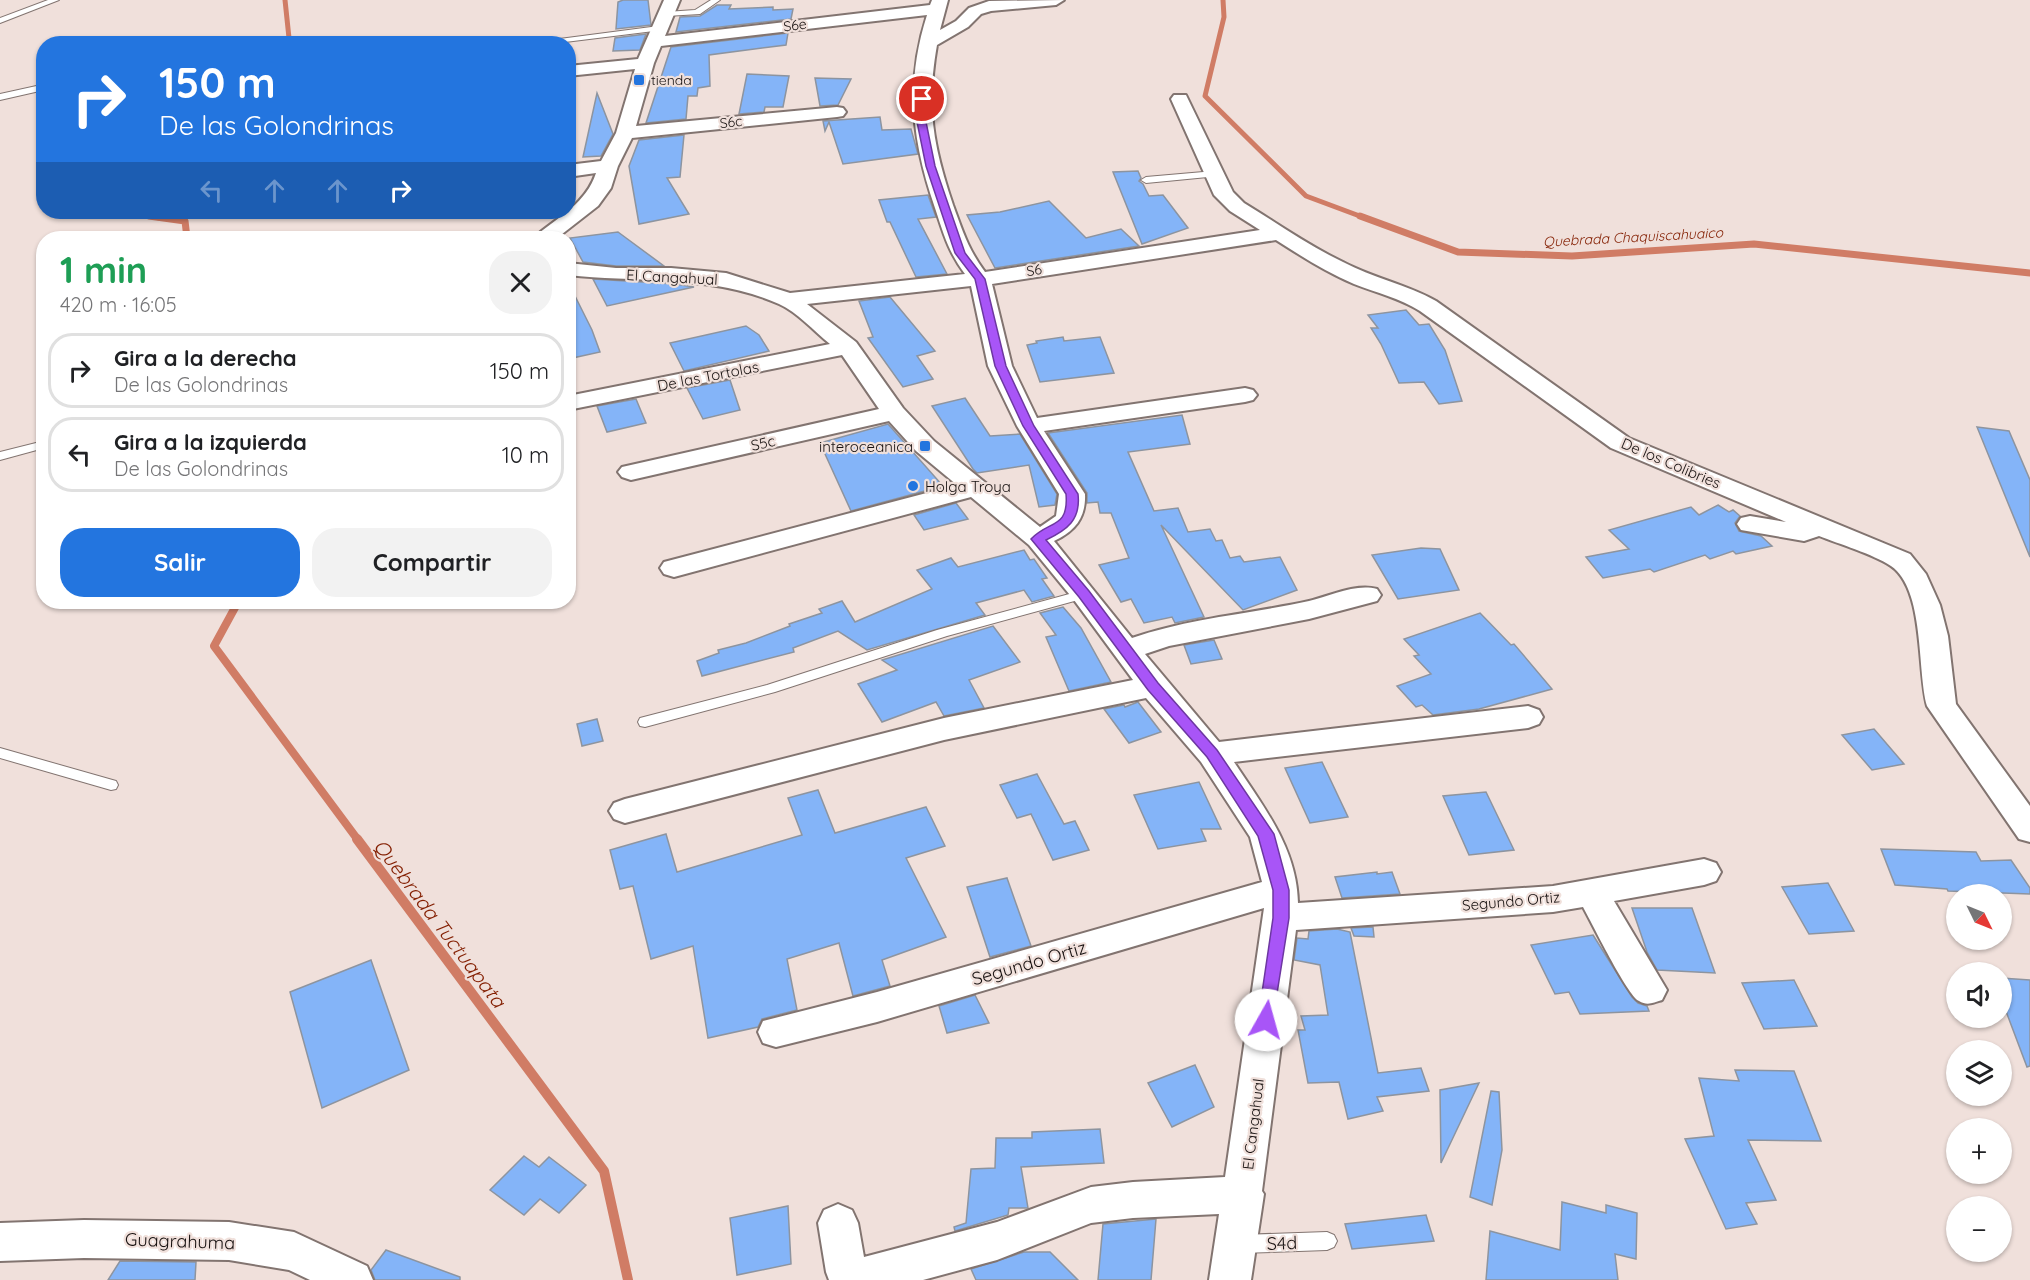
<!DOCTYPE html>
<html lang="es">
<head>
<meta charset="utf-8">
<style>
	body { margin:0; font-family:Quicksand,sans-serif; background:#f2f2f2; color:#202124; height:100vh; display:flex; flex-direction:column; font-size:22px; white-space:nowrap }
	* { box-sizing:border-box; margin:0 }
	p { font-size:20px; color:#757577 }
	.icon { flex:none; width:33px; height:33px; fill:none; stroke:currentColor; stroke-width:2; stroke-linecap:round; stroke-linejoin:round }
	.map { position:relative; flex:1; overflow:hidden }
	.panel { position:absolute; left:36px; top:231px; width:540px; height:378px; display:flex; flex-direction:column; background:#fff; border-radius:24px; box-shadow:0 2px 4px #0004 }
	.panel>* { flex:none }
	.banner { position:absolute; left:36px; top:36px; width:540px; height:183px; border-radius:24px; box-shadow:0 2px 4px #0004; background:#2375df; color:#fff; overflow:hidden }
	.needle { width:39px; rotate:133deg }
	.tools { position:absolute; left:1946px; top:884px; display:grid; gap:12px }
	.tools a { display:grid; place-items:center; width:66px; height:66px; border-radius:50%; background:#fff; box-shadow:0 2px 4px #0004; font-size:30px }
	.pin { position:absolute; display:grid; place-items:center; width:51px; height:51px; color:#fff; margin:-26px; border:3px solid #fff; border-radius:50%; box-shadow:0 2px 6px #0007 }
	.me { position:absolute; width:66px; margin:-33px; rotate:7deg; stroke-linejoin:round; filter:drop-shadow(0 0 4px #0008) }
	.turn { display:flex; align-items:center; gap:21px; height:126px; padding:0 24px; font-size:27px }
	.turn .icon { width:78px; height:78px; stroke-width:2.5 }
	.turn b { display:block; font-size:42px; line-height:51px }
	.lanes { display:flex; align-items:center; height:57px; padding:0 24px; background:#0003; justify-content:center; gap:30px; direction:ltr }
	.lanes .off { opacity:.35 }
	.round { display:grid; place-items:center; flex:none; width:63px; height:63px; border-radius:24px; background:#f2f2f2 }
	.overview { display:flex; align-items:center; justify-content:space-between; height:102px; padding:0 24px }
	h1 { font-size:36px; font-weight:800; line-height:45px; color:#1e9e55 }
	.cta { display:flex; gap:12px; margin-top:auto; padding:12px 24px }
	.cta a { flex:1; height:69px; border-radius:24px; background:#2375df; color:#fff; font-size:24px; font-weight:800; line-height:69px; text-align:center }
	.cta a+a { background:#f2f2f2; color:#202124 }
	ul { padding:0; list-style:none }
	li { display:flex; align-items:center; gap:18px; height:75px; margin:0 12px 9px; padding:0 12px; border:3px solid #e0e0e0; border-radius:24px }
	li div { flex:1 }
	li b { display:block; font-size:22px }
	li em { font-style:normal }
	.map>svg:first-child { display:block }
	.lines { fill:none; stroke-linecap:round; stroke-linejoin:round }
	.stream-far3 { stroke:#d07c65; stroke-width:5 }
	.stream-far2 { stroke:#d07c65; stroke-width:7 }
	.stream-far1 { stroke:#d07c65; stroke-width:8 }
	.stream { stroke:#d07c65; stroke-width:10 }
	.building { fill:#84b4f8; stroke:#8d949f; stroke-width:1.5 }
	.lane-casing { stroke:#827470; stroke-width:2 }
	.street-casing { stroke:#827470; stroke-width:4 }
	.lane { fill:#fff; fill-rule:evenodd }
	.street { fill:#fff; fill-rule:evenodd }
	.route { fill:#a855f7; stroke:#6d37a1; stroke-width:1.5 }
	.poi-dot { fill:#2375df; stroke:#f0e0db; stroke-width:2 }
	.labels { text-anchor:middle; dominant-baseline:central; stroke-width:4.5; stroke-linejoin:round; paint-order:stroke }
	.far-street-label { font-size:14px; fill:#181211; stroke:#f0e0db }
	.far-poi-label { font-size:14px; fill:#181211; stroke:#f0e0db; text-anchor:start }
	.far-water-label { font-size:14px; font-style:italic; fill:#831e00; stroke:#f0e0db }
	.street-label { font-size:15px; fill:#181211; stroke:#f0e0db }
	.poi-label { font-size:15px; fill:#181211; stroke:#f0e0db; text-anchor:end }
	.near-street-label { font-size:18px; fill:#181211; stroke:#f0e0db }
	.near-water-label { font-size:20px; font-style:italic; fill:#831e00; stroke:#f0e0db }
</style>
</head>
<body>
<div class="map">
<svg width="2030" height="1280" viewBox="0 0 2030 1280">
	<rect width="100%" height="100%" fill="#f0e0db"/>
	<g class="lines">
		<g class="stream-far3">
			<polyline points="1223,0 1224,17 1205,96 1306,196 1365,218"/>
			<polyline points="283,44 289,38 285,0"/>
			<polyline points="120,212 160,218"/>
		</g>
		<g class="stream-far2">
			<polyline points="149,216 185,221 187,238"/>
			<polyline points="1360,216 1458,252 1572,256 1754,244 2030,273"/>
		</g>
		<polyline class="stream-far1" points="238,602 214,646 358,840"/>
		<polyline class="stream" points="357,839 604,1171 628,1280"/>
	</g>
	<g class="building">
		<polygon points="623,0 648,0 651,25 616,29 618,2"/>
		<polygon points="717,5 731,5 729,9 773,7 773,10 793,9 791,19 676,32 680,17 700,16"/>
		<polygon points="788,33 786,45 709,55 710,86 698,88 697,96 688,96 686,119 646,123 671,47"/>
		<polygon points="646,34 640,50 613,51 615,38"/>
		<polygon points="747,74 789,76 783,107 765,107 764,112 739,114"/>
		<polygon points="815,78 851,79 838,105 820,106"/>
		<polygon points="597,93 613,134 601,156 583,157"/>
		<polygon points="880,117 882,130 911,129 918,154 843,164 829,122 825,131 823,121"/>
		<polygon points="684,135 680,177 667,178 689,214 639,224 629,166 639,140"/>
		<polygon points="1138,171 1141,178 1139,181 1143,184 1149,196 1163,195 1188,228 1142,244 1113,172"/>
		<polygon points="928,195 936,217 918,219 947,274 916,277 890,222 887,222 879,200"/>
		<polygon points="1049,201 1086,238 1121,229 1139,246 995,268 967,215 1000,212"/>
		<polygon points="618,232 664,266 616,266 583,262 570,238"/>
		<polygon points="593,279 675,284 694,287 607,306"/>
		<polygon points="568,282 592,330 600,352 568,359"/>
		<polygon points="890,297 935,351 917,356 933,379 903,387 868,338 873,337 859,301"/>
		<polygon points="1406,310 1419,325 1429,324 1445,350 1462,401 1439,404 1424,382 1399,383 1381,344 1371,328 1378,328 1368,315"/>
		<polygon points="746,326 759,335 769,351 684,371 670,343"/>
		<polygon points="1063,337 1064,341 1100,337 1114,373 1040,382 1027,345 1037,343 1036,341"/>
		<polygon points="730,380 740,410 703,419 687,388"/>
		<polygon points="965,398 990,436 1020,434 1057,494 1055,505 1039,507 1029,465 977,473 973,469 932,406"/>
		<polygon points="636,399 646,423 607,432 597,406"/>
		<polygon points="1182,415 1190,444 1128,452 1154,511 1178,508 1188,532 1210,529 1216,541 1222,540 1230,558 1240,556 1244,562 1280,557 1297,590 1243,610 1161,525 1204,617 1175,623 1172,617 1144,623 1131,599 1121,602 1099,565 1129,558 1111,513 1100,513 1098,502 1087,503 1087,493 1048,433"/>
		<polygon points="888,424 943,486 851,511 820,443"/>
		<polygon points="1977,427 2009,431 2030,480 2030,557"/>
		<polygon points="956,503 968,519 924,530 914,515"/>
		<polygon points="1718,505 1729,512 1733,510 1740,516 1735,523 1739,531 1761,536 1772,546 1736,554 1733,551 1710,559 1705,555 1654,572 1650,569 1603,578 1586,557 1629,549 1609,530 1691,507 1699,515"/>
		<polygon points="1421,548 1440,549 1459,590 1398,599 1372,555"/>
		<polygon points="1024,550 1030,560 1034,559 1047,578 1042,579 1054,596 1032,602 1024,590 976,603 985,615 867,650 838,631 793,648 794,652 702,676 697,661 719,653 718,650 746,643 790,626 789,624 822,613 819,609 842,601 855,622 932,589 917,570 951,558 958,567"/>
		<polygon points="1063,607 1081,628 1111,682 1069,691 1046,637 1056,635 1040,613"/>
		<polygon points="1480,613 1511,645 1514,644 1552,689 1479,709 1433,715 1422,705 1416,707 1397,686 1431,674 1414,656 1419,655 1404,639"/>
		<polygon points="993,626 1020,662 969,680 984,708 944,716 936,702 882,722 858,684 897,670 882,660"/>
		<polygon points="1214,640 1222,659 1191,664 1184,645"/>
		<polygon points="1138,702 1161,732 1129,743 1104,709 1124,705 1125,707"/>
		<polygon points="597,719 603,741 582,746 577,724"/>
		<polygon points="1874,729 1904,764 1872,770 1842,735"/>
		<polygon points="1322,762 1348,817 1310,823 1285,768"/>
		<polygon points="1037,774 1064,824 1075,821 1089,850 1053,860 1031,814 1017,818 1000,785"/>
		<polygon points="1199,782 1221,829 1201,829 1206,841 1158,849 1134,795"/>
		<polygon points="818,790 835,833 926,807 945,846 906,858 946,937 882,960 890,986 853,996 839,943 787,959 797,1010 762,1019 758,1027 708,1038 693,946 651,959 633,886 620,889 610,850 666,834 677,872 802,835 788,798"/>
		<polygon points="1486,792 1514,850 1469,855 1443,796"/>
		<polygon points="1881,849 1976,852 1981,861 2011,860 2030,888 2030,894 1948,891 1947,889 1895,885"/>
		<polygon points="1377,872 1377,874 1392,872 1400,894 1342,898 1335,877"/>
		<polygon points="1007,878 1031,946 990,957 967,887"/>
		<polygon points="1828,883 1854,931 1809,934 1782,887"/>
		<polygon points="1632,908 1692,908 1715,973 1657,970 1647,952"/>
		<polygon points="1373,927 1374,937 1354,936 1351,928"/>
		<polygon points="1337,929 1350,932 1378,1073 1421,1068 1429,1091 1377,1097 1383,1111 1348,1119 1339,1082 1308,1083 1298,1030 1305,1030 1301,1016 1328,1015 1320,965 1294,960 1297,938 1308,939 1309,931"/>
		<polygon points="1593,935 1632,997 1638,1003 1647,1006 1649,1011 1580,1014 1569,992 1555,994 1531,945"/>
		<polygon points="371,960 409,1070 322,1108 290,992"/>
		<polygon points="2001,978 2030,980 2030,1066 2027,1067 2001,998"/>
		<polygon points="1794,980 1817,1026 1764,1029 1742,983"/>
		<polygon points="975,995 989,1023 947,1033 939,1006"/>
		<polygon points="1195,1065 1214,1107 1172,1127 1148,1083"/>
		<polygon points="1735,1070 1794,1071 1821,1141 1748,1140 1776,1200 1746,1203 1757,1224 1726,1229 1685,1139 1714,1136 1699,1078 1739,1081"/>
		<polygon points="1479,1083 1441,1163 1440,1090"/>
		<polygon points="1491,1091 1499,1092 1502,1150 1492,1205 1470,1197"/>
		<polygon points="1100,1129 1104,1163 1021,1167 1028,1208 1009,1208 1008,1215 955,1231 954,1227 966,1223 971,1169 995,1168 996,1138 1032,1138 1032,1132"/>
		<polygon points="524,1156 539,1167 549,1157 586,1185 559,1213 540,1199 524,1215 490,1190"/>
		<polygon points="1562,1202 1606,1213 1606,1205 1637,1213 1636,1259 1615,1254 1618,1280 1486,1280 1490,1231 1560,1250"/>
		<polygon points="788,1206 791,1264 737,1275 730,1218"/>
		<polygon points="1426,1215 1434,1241 1352,1249 1345,1224"/>
		<polygon points="1156,1219 1151,1280 1098,1280 1103,1224"/>
		<polygon points="386,1250 460,1277 460,1280 375,1280 371,1270"/>
		<polygon points="1024,1252 1050,1252 1078,1280 976,1280 971,1269"/>
		<polygon points="120,1261 196,1262 195,1280 108,1280"/>
	</g>
	<g class="lines">
		<defs>
			<g id="lane">
				<polygon points="48,0 59,0 0,23 0,18"/>
				<polygon points="711,0 720,0 700,14 666,16 662,14 666,12 695,10"/>
				<polygon points="659,26 663,28 662,30 549,44 521,44"/>
				<polygon points="41,85 44,86 44,90 0,100 0,94"/>
				<polygon points="1215,171 1218,172 1218,176 1146,183 1141,180 1146,177"/>
				<polygon points="44,441 44,448 0,460 0,452"/>
				<polygon points="1084,590 1089,591 1091,594 1089,597 947,636 775,692 645,727 640,726 638,722 640,718 767,685 937,630"/>
				<polygon points="0,748 116,781 118,785 116,789 111,790 0,758"/>
				<polygon points="1327,1232 1334,1235 1337,1241 1334,1247 1327,1250 1239,1253 1232,1250 1229,1244 1232,1238 1239,1235"/>
			</g>
			<g id="street">
				<path d="M 664,0 L 680,0 L 665,36 L 930,5 L 932,0 L 948,0 L 940,30 L 956,21 L 969,8 L 989,1 L 1064,0 L 1056,5 L 991,11 L 981,14 L 968,27 L 937,45 C 926,107 933,146 953,205 C 963,232 968,249 985,272 L 1260,230 L 1230,211 L 1214,195 L 1171,99 L 1174,95 L 1186,95 L 1233,192 L 1244,203 C 1277,223 1309,246 1343,262 C 1373,278 1406,284 1436,301 L 1629,438 L 1910,554 L 1926,574 L 1940,605 L 1948,636 L 1956,704 L 2030,806 L 2030,842 L 2019,839 L 1927,706 C 1917,671 1925,589 1891,566 C 1873,554 1839,544 1819,536 L 1804,541 L 1741,530 L 1737,524 L 1741,518 L 1750,516 L 1786,522 L 1611,448 L 1420,311 C 1399,298 1377,293 1354,284 C 1326,272 1301,256 1276,240 L 992,284 L 1012,366 L 1037,418 L 1245,388 L 1253,390 L 1257,395 L 1253,400 L 1245,402 L 1044,431 L 1085,494 C 1086,518 1075,531 1054,541 L 1132,638 C 1189,618 1250,614 1309,601 C 1330,596 1356,583 1377,589 L 1381,595 L 1377,601 L 1309,619 L 1169,646 L 1145,654 L 1219,742 L 1528,706 L 1539,710 L 1543,717 L 1539,724 L 1528,728 L 1234,762 C 1263,806 1297,848 1298,903 L 1553,886 L 1704,859 L 1716,863 L 1721,872 L 1716,881 L 1704,885 L 1614,901 L 1667,990 L 1662,1000 C 1653,1003 1647,1006 1639,1001 C 1627,995 1592,923 1583,907 L 1553,912 L 1296,930 L 1262,1191 L 1264,1194 L 1251,1280 L 1209,1280 L 1219,1214 L 1133,1218 L 1091,1223 L 997,1260 L 923,1280 L 829,1280 L 826,1272 L 818,1223 L 824,1210 L 838,1204 L 852,1210 L 858,1223 L 864,1257 L 997,1222 L 1091,1187 L 1133,1182 L 1225,1177 L 1264,908 L 877,1022 L 776,1047 L 763,1043 L 758,1032 L 763,1021 L 877,992 L 1262,882 L 1250,837 L 1201,762 L 1146,698 L 944,740 L 625,823 L 614,819 L 609,811 L 614,803 L 625,799 L 944,718 L 1133,680 L 1074,600 L 1029,545 L 971,497 L 674,577 L 664,574 L 660,568 L 664,562 L 957,485 L 916,451 L 889,421 L 631,480 L 622,477 L 618,472 L 622,467 L 879,409 L 842,355 L 568,410 L 568,396 L 830,344 C 814,331 797,312 779,304 C 712,274 639,283 568,275 L 568,263 L 616,268 L 671,268 L 726,273 L 790,293 L 965,274 C 948,251 944,235 935,208 C 912,141 905,84 927,15 L 661,46 L 654,63 L 636,126 L 837,107 L 843,108 L 846,112 L 843,116 L 837,117 L 632,138 L 618,166 L 611,188 L 598,206 L 557,238 L 535,238 L 538,234 C 561,215 586,203 596,173 L 568,177 L 568,165 L 601,161 L 616,133 L 635,69 L 568,76 L 568,66 L 638,59 ZM 971,286 L 988,366 L 1017,426 L 1059,494 L 1056,516 L 1040,527 L 934,441 L 903,408 L 856,342 L 807,304 Z"/>
				<polygon points="84,1220 229,1222 294,1232 367,1266 373,1280 310,1280 289,1270 229,1260 84,1258 0,1261 0,1223"/>
			</g>
		</defs>
		<use href="#lane" class="lane-casing"/>
		<use href="#street" class="street-casing"/>
		<use href="#lane" class="lane"/>
		<use href="#street" class="street"/>
	</g>
	<path class="route" d="M 919,97 L 927,99 L 926,122 L 935,166 L 965,253 L 985,279 L 1006,366 L 1034,426 L 1078,494 C 1081,520 1067,530 1046,540 L 1089,591 L 1158,683 L 1217,750 L 1274,834 L 1289,890 L 1289,918 L 1272,1025 L 1266,1028 L 1260,1025 L 1258,1020 L 1273,918 L 1273,890 L 1258,836 L 1207,757 L 1148,690 L 1079,597 L 1031,539 C 1049,520 1069,529 1066,494 L 1023,426 L 995,366 L 975,279 L 955,253 L 926,166 L 917,122 Z"/>
	<g class="poi-dot">
		<rect x="633" y="74" width="12" height="12" rx="3"/>
		<rect x="919" y="440" width="12" height="12" rx="3"/>
		<circle cx="913" cy="486" r="6"/>
	</g>
	<g class="labels">
		<g class="far-street-label">
			<text transform="translate(795 25) rotate(-7)">S6e</text>
			<text transform="translate(731 122) rotate(-6)">S6c</text>
			<text transform="translate(1034 270) rotate(-9)">S6</text>
		</g>
		<g class="far-poi-label">
			<text x="651" y="80">tienda</text>
		</g>
		<g class="far-water-label">
			<text transform="translate(1633 237) rotate(-3)">Quebrada Chaquiscahuaico</text>
		</g>
		<g class="street-label">
			<text transform="translate(672 277) rotate(3)">El Cangahual</text>
			<text transform="translate(708 376) rotate(-11)">De las Tortolas</text>
			<text transform="translate(763 443) rotate(-13)">S5c</text>
			<text transform="translate(1671 463) rotate(23)">De los Colibries</text>
			<text transform="translate(1511 901) rotate(-5)">Segundo Ortiz</text>
			<text transform="translate(1253 1124) rotate(-83)">El Cangahual</text>
		</g>
		<g class="poi-label">
			<text x="913" y="446">interoceanica</text>
			<text x="925" y="486" text-anchor="start">Holga Troya</text>
		</g>
		<g class="near-street-label">
			<text transform="translate(1029 963) rotate(-16)">Segundo Ortiz</text>
			<text transform="translate(180 1241) rotate(2)">Guagrahuma</text>
			<text transform="translate(1282 1243) rotate(-2)">S4d</text>
		</g>
		<g class="near-water-label">
			<text transform="translate(440 923) rotate(53)">Quebrada Tuctuapata</text>
		</g>
	</g>
</svg>
<div class="tools">
<a><svg class="needle" viewBox="-14 -14 28 28"><path d="M0-13l5 13h-10z" fill="#e53935"/><path d="M0 13l5-13h-10z" fill="#757577"/></svg></a>
<a><svg class="icon" aria-label="sound" viewBox="0 0 24 24"><path d="M4 9h4l5-4v14l-5-4H4zM17 9q2 3 0 6"/></svg></a>
<a><svg class="icon" aria-label="layers" viewBox="0 0 24 24"><path d="M12 4l9 5-9 5-9-5zM3 14l9 5 9-5"/></svg></a>
<a>+</a>
<a>−</a>
</div>
<div class="pin" style="left:922px;top:99px;background:#d93025"><svg class="icon" aria-label="arrive" viewBox="0 0 24 24"><path d="M6 21V4h12l-3 4 3 4H6"/></svg></div>
<svg class="me" style="left:1266px;top:1020px" viewBox="-20 -20 40 40"><circle r="19" fill="#fff"/><path d="M0-13L10 11 0 6-10 11z" fill="#a855f7"/></svg>
<div class="banner">
<div class="turn"><svg class="icon" aria-label="right" viewBox="0 0 24 24"><path d="M7 20v-9h11M14 6l5 5-5 5"/></svg><div><b>150 m</b>De las Golondrinas</div></div>
<div class="lanes"><svg class="icon off" aria-label="left" viewBox="0 0 24 24"><path d="M17 20v-9H6M10 6l-5 5 5 5"/></svg><svg class="icon off" aria-label="ahead" viewBox="0 0 24 24"><path d="M12 20V5M6 11l6-6 6 6"/></svg><svg class="icon off" aria-label="ahead" viewBox="0 0 24 24"><path d="M12 20V5M6 11l6-6 6 6"/></svg><svg class="icon" aria-label="right" viewBox="0 0 24 24"><path d="M7 20v-9h11M14 6l5 5-5 5"/></svg></div>
</div>
<section class="panel">
<div class="overview"><div><h1>1 min</h1><p>420 m · 16:05</p></div><a class="round"><svg class="icon" aria-label="close" viewBox="0 0 24 24"><path d="M6 6l12 12M18 6L6 18"/></svg></a></div>
<ul>
<li><svg class="icon" aria-label="right" viewBox="0 0 24 24"><path d="M7 20v-9h11M14 6l5 5-5 5"/></svg><div><b>Gira a la derecha</b><p>De las Golondrinas</p></div><em>150 m</em></li>
<li><svg class="icon" aria-label="left" viewBox="0 0 24 24"><path d="M17 20v-9H6M10 6l-5 5 5 5"/></svg><div><b>Gira a la izquierda</b><p>De las Golondrinas</p></div><em>10 m</em></li>
</ul>
<div class="cta"><a>Salir</a><a>Compartir</a></div>
</section>
</div>
</body>
</html>
